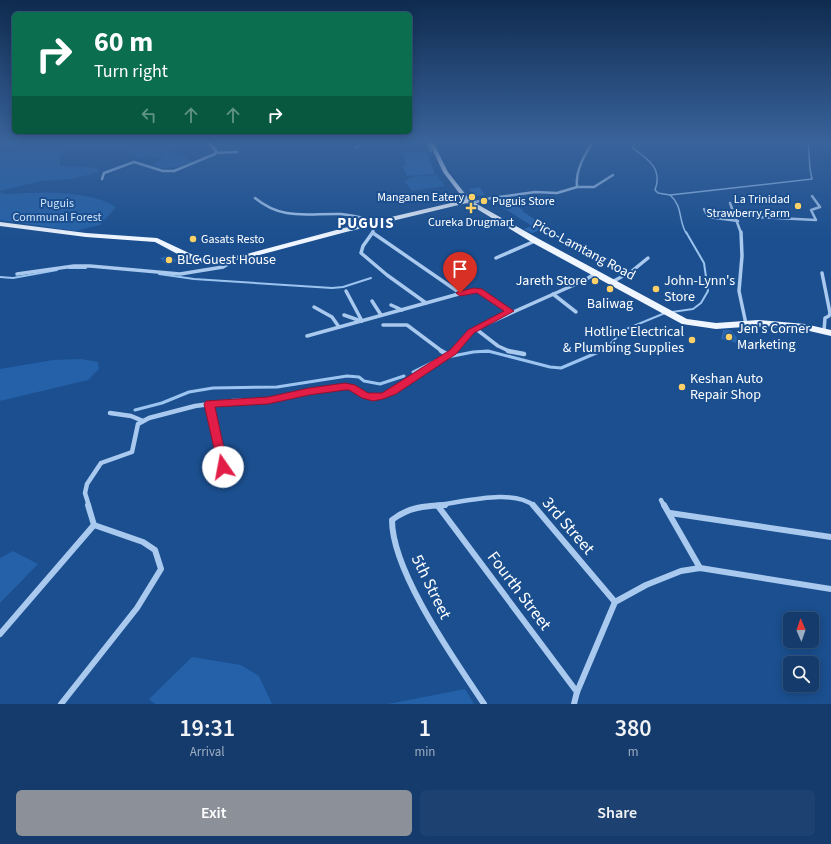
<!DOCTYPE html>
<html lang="en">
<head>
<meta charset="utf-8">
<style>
	body { margin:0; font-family:"Source Sans 3",sans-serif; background:#1d4271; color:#f1f3f6; height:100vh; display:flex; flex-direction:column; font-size:15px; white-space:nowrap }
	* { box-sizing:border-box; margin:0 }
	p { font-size:13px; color:#9dadc1 }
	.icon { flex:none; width:22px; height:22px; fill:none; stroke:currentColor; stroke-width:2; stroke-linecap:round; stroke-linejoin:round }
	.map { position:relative; height:704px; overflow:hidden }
	.panel { display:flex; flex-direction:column; background:#143b6b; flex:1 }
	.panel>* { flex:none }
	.guide { position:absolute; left:12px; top:12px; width:400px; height:122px; border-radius:6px; box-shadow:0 2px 10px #0003,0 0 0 1px #33557e; background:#0b6e4f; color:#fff; overflow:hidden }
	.needle { width:26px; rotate:358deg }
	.fabs { position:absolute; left:783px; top:612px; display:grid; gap:8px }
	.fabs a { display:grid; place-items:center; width:36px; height:36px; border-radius:6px; background:#143b6b; box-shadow:0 2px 10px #0003,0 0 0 1px #33557e; font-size:20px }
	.pin { position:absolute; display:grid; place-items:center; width:34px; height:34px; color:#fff; margin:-41px -17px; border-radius:50% 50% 50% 0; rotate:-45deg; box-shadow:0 0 4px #0007 }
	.pin .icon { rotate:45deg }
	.me { position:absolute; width:44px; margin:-22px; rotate:348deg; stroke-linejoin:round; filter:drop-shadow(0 0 3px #0008) }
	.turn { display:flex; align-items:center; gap:14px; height:84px; padding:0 16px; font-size:18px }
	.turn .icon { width:52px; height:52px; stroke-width:2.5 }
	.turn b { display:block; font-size:28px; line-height:34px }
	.lanes { display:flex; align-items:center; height:38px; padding:0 16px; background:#0003; justify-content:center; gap:20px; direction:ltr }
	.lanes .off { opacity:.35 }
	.eta { display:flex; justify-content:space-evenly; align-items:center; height:68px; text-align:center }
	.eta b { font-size:24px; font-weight:600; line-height:28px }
	.primary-button { display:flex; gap:8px; margin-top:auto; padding:8px 16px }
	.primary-button a { flex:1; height:46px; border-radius:6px; background:#8c9099; color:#fff; font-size:16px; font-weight:600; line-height:46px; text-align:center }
	.primary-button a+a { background:#1d4271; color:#f1f3f6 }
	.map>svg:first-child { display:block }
	.green { fill:#2461a8 }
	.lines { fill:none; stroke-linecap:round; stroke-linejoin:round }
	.stream-far2 { stroke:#9cc4f0; stroke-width:1.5 }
	.stream-far1 { stroke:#9cc4f0; stroke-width:2 }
	.stream { stroke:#9cc4f0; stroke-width:3 }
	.building { fill:#2a66ad }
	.minor-far3 { stroke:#a9c9ee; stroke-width:2.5 }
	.minor-far2 { stroke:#a9c9ee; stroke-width:3.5 }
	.minor-far1 { stroke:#a9c9ee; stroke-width:4.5 }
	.minor { stroke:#a9c9ee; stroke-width:6 }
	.secondary { fill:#d6e6fa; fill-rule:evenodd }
	.primary { fill:#f0f6ff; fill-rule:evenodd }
	.route { fill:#e11d48; stroke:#92132f }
	.poi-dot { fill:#ffd166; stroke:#1b4f8f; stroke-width:1.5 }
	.labels { text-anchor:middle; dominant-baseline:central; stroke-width:4; stroke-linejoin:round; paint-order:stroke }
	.far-poi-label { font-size:12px; fill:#fff; stroke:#1b4f8f; text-anchor:end }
	.far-park-label { font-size:12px; fill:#cfe3fa; stroke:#1b4f8f }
	.street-label { font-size:14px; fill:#fff; stroke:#1b4f8f }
	.poi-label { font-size:14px; fill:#fff; stroke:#1b4f8f; text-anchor:start }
	.far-district-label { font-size:15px; font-weight:bold; letter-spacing:1px; fill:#fff; stroke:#1b4f8f }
	.near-street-label { font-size:17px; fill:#fff; stroke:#1b4f8f }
</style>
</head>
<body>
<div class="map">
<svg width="831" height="704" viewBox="0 0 831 704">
	<rect width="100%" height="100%" fill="#1b4f8f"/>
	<g class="green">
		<path d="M 0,140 L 156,140 L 155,143 L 164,143 L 169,140 L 177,142 L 179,146 L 170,152 L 193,161 C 180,166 166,172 152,164 L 158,162 L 163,157 L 144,156 L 141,158 C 118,146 91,144 65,149 L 60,157 L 60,166 L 98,168 L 98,172 L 73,179 L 41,181 L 0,191 Z"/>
		<polygon points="437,175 445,186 412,191 404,181 411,177"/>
		<path d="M 0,192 L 6,194 C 40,192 86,189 116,207 L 100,225 L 75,231 L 0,220 Z"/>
		<polygon points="81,359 98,362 99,369 88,380 0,401 0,369 53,360"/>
		<polygon points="13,551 38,564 0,603 0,558"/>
		<polygon points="192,657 241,665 259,676 272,704 155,704 149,699"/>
		<polygon points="465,689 474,704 388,704"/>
	</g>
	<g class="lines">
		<g class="stream-far2">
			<polyline points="427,140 431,151"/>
			<path d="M 635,140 L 633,148 C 648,159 663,169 655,190 L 658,193 L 670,195 L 812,179 L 810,169 L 808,140"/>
			<polyline points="355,148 367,140"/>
			<path d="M 670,195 C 683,206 678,219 686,233"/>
		</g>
		<g class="stream-far1">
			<polyline points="69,268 86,268"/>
			<polyline points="159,274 194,279 332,288 343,287 371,278"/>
			<polyline points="0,277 13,278 57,270"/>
			<polyline points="672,312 693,309 701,303 708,291 704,263 686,232"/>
			<polyline points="476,352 491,352"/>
			<polyline points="598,352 605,349 624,330 665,313"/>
		</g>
		<g class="stream">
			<polyline points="448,357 473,352 488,351 550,367 561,368 601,351"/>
			<polyline points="413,372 437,360"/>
			<polyline points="135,410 162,403 189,392 213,388 277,387 347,376 359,377 364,381 380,384 404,376"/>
		</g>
	</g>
	<g class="building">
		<polygon points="426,152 435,174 407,176 403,165 407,166 403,153"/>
		<polygon points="480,187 485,195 474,196 469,189"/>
		<polygon points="514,204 524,211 522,211 548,228 532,233 524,229 532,226 502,207"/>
		<polygon points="170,255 177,261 167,265 160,258"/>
		<polygon points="723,330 730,330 744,345 721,339"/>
	</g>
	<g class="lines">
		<g class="minor-far3">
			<polyline points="215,153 237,152"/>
			<polyline points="102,179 104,173 134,162 163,171 174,171 215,154 216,151 207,140"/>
			<path d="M 577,187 C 575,170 585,154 594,140"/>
			<path d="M 255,198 C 283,221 308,213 341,214 C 354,215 367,219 380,222"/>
			<polyline points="472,203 491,198 535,192 557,193 577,187 594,187 613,175"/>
			<polyline points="730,203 741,233"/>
			<polyline points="704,209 708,217 738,221"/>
			<polyline points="735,216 816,220 811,210 820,207 812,196"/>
			<polyline points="371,224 374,228 372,233"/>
		</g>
		<g class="minor-far2">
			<polyline points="373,232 363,246 361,253 387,275 426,303"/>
			<polyline points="741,232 742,256 739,291 746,324"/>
			<polyline points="373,233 460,293"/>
			<polyline points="496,258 535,241"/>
			<polyline points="822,273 830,313 829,316 825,318 824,331"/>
			<polyline points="17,274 74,266 90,266 180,274 223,267 228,264 230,259"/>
			<polyline points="612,282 632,271 648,258"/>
			<polyline points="346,291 362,321"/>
			<polyline points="553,294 576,312"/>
			<polyline points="372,301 381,315"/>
			<polyline points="391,305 402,310"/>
			<polyline points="314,307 332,317 339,327"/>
			<polyline points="344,315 361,321"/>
			<polyline points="383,325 407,325 443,352"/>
			<polyline points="476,329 498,346 511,352"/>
			<polyline points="307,336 473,290 483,293 510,311"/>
			<polyline points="453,352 471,331 585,280 596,273"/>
		</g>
		<g class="minor-far1">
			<polyline points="441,351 449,355"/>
			<polyline points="508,351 524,354"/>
			<polyline points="209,404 223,467"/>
			<polyline points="110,413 131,416 143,421"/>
			<polyline points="661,500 664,506"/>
			<polyline points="89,506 85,493 87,484 101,463 132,452 138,424 149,418 195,406 233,401 268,400 336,387 352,387 365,396 383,396 399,388 454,351"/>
			<path d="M 430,506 C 458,504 512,487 534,506"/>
		</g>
		<g class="minor">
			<path d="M 445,505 C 425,506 408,507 392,520 C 392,572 455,660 484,704"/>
			<polyline points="533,505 615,602"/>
			<polyline points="664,505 700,568"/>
			<polyline points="438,506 577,692"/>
			<polyline points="670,513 831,537"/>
			<polyline points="0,634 94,525"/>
			<polyline points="61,704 137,608 161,569 155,550 143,542 94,525 88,505"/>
			<polyline points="574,704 577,692 615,602 646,585 681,571 700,568 831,589"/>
		</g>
		<polygon class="secondary" points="428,140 432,140 448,172 470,200 470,202 466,202 443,172"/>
		<polygon class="primary" points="468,199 539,239 687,319 716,323 758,320 805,324 831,330 831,336 805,330 758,326 716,329 682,324 533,243 467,203 346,232 248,258 217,263 203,263 185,258 155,242 86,237 0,226 0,222 86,233 157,238 191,254 204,259 217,259 247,254 344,228"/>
	</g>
	<linearGradient id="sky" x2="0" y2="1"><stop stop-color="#0f2b4f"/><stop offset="0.59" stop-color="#39639b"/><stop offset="1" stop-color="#39639b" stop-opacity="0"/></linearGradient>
	<rect width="831" height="239" fill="url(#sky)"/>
	<polygon class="route" points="474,288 482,289 514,311 474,333 456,354 396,394 383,399 373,401 362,398 349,390 345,390 309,395 268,404 215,407 228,467 227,470 223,471 219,470 204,404 206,401 268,397 309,388 345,383 355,385 368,393 382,393 450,350 468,330 504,311 477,293 460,296 456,293 457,292"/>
	<g class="poi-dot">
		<circle cx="472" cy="197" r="4"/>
		<circle cx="484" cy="201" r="4"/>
		<circle cx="798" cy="206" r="4"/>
		<path d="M469 202h4v4h4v4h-4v4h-4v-4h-4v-4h4z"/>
		<circle cx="193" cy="239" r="4"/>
		<circle cx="169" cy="260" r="4"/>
		<circle cx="595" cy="281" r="4"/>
		<circle cx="610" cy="289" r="4"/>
		<circle cx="656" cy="289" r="4"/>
		<circle cx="729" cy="337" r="4"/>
		<circle cx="692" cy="340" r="4"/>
		<circle cx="682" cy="387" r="4"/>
	</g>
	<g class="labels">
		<g class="far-poi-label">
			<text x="464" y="197">Manganen Eatery</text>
			<text x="790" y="199">La Trinidad<tspan x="790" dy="14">Strawberry Farm</tspan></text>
			<text x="492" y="201" text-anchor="start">Puguis Store</text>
			<text x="471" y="222" text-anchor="middle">Cureka Drugmart</text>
			<text x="201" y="239" text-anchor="start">Gasats Resto</text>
		</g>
		<g class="far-park-label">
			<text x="57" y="203">Puguis<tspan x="57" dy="14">Communal Forest</tspan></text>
		</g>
		<g class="street-label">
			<text transform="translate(584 250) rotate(28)">Pico-Lamtang Road</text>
		</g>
		<g class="poi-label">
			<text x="177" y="260">BLC Guest House</text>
			<text x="587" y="281" text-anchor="end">Jareth Store</text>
			<text x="664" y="281">John-Lynn's<tspan x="664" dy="16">Store</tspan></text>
			<text x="610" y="304" text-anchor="middle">Baliwag</text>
			<text x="737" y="329">Jen's Corner<tspan x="737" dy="16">Marketing</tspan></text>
			<text x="684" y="332" text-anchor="end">Hotline Electrical<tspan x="684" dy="16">&amp; Plumbing Supplies</tspan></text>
			<text x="690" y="379">Keshan Auto<tspan x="690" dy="16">Repair Shop</tspan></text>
		</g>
		<g class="far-district-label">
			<text x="366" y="223">PUGUIS</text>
		</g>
		<g class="near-street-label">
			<text transform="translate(568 526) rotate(49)">3rd Street</text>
			<text transform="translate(431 587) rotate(64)">5th Street</text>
			<text transform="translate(519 591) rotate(53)">Fourth Street</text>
		</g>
	</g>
</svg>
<div class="fabs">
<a><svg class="needle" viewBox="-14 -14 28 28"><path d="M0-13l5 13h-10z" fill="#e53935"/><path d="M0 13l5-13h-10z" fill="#9dadc1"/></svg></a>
<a><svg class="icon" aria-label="search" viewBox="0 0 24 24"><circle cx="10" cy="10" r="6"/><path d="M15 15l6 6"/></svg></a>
</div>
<div class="pin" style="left:460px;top:293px;background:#d93025"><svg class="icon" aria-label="arrive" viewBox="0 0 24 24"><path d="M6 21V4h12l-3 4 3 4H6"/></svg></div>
<svg class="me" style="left:223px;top:467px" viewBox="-20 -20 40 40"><circle r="19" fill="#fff"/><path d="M0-13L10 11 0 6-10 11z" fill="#e11d48"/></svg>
<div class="guide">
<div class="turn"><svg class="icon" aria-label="right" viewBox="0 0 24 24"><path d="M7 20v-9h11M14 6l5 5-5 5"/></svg><div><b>60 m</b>Turn right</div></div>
<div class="lanes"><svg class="icon off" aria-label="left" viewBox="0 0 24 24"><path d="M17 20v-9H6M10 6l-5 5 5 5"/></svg><svg class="icon off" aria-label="ahead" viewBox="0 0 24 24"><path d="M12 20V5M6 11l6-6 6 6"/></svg><svg class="icon off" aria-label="ahead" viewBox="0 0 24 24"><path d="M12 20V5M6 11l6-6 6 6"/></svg><svg class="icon" aria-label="right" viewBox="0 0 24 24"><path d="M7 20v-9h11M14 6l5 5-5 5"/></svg></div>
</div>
</div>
<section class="panel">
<div class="eta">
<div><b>19:31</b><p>Arrival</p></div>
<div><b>1</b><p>min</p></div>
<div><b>380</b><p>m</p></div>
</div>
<div class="primary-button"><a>Exit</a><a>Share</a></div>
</section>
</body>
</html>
